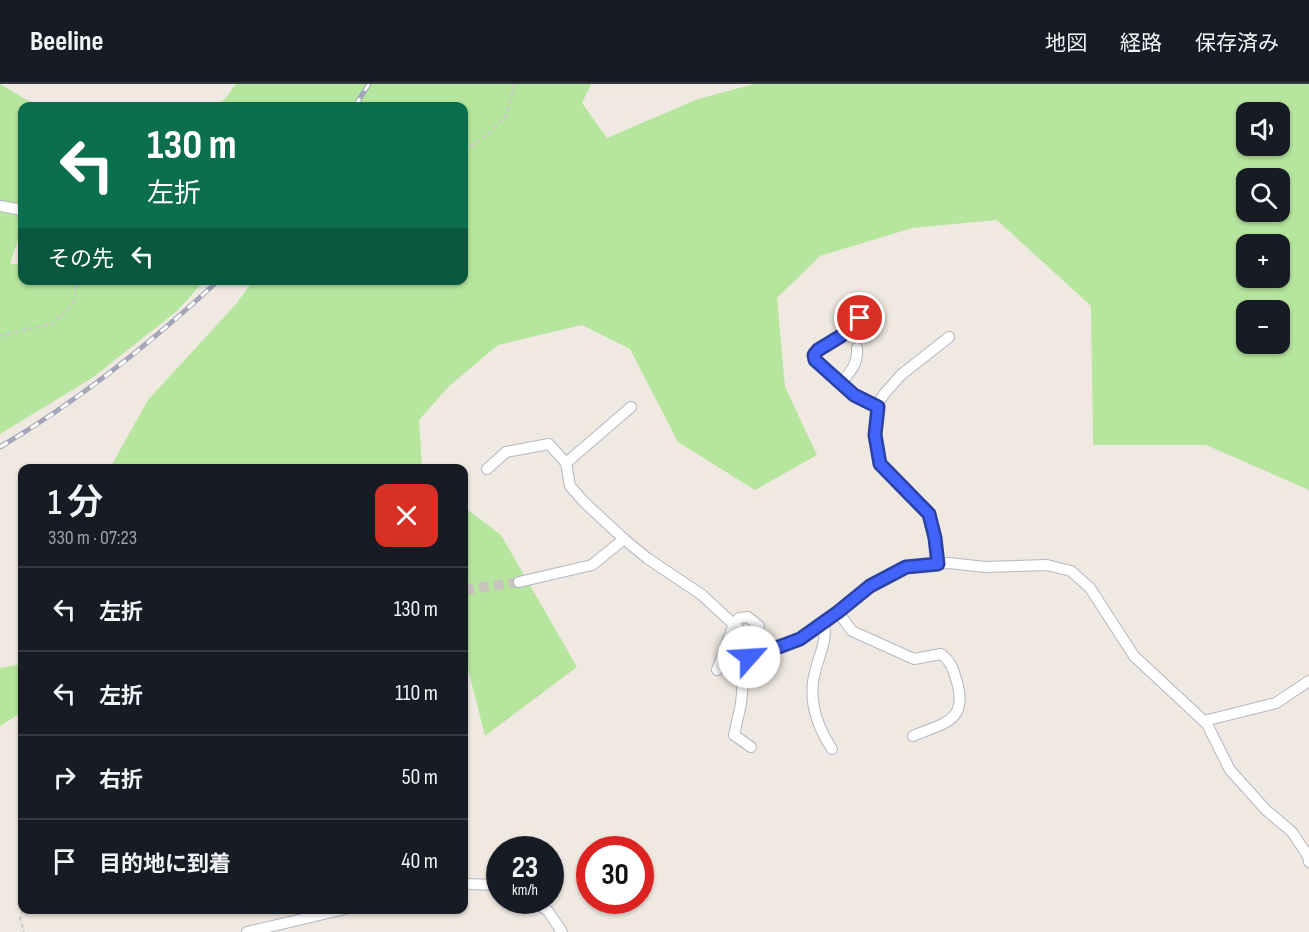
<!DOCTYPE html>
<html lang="ja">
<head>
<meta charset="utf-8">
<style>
	body { margin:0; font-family:"Sofia Sans Condensed","Noto Sans JP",sans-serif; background:#20242c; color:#f1f3f6; height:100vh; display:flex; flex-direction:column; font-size:22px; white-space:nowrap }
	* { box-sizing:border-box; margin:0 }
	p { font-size:20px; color:#9ea1a6 }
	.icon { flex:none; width:33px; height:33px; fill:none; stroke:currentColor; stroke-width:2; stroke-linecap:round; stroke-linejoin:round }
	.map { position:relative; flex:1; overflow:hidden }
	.side { position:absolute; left:18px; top:380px; width:450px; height:450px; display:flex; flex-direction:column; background:#171b24; border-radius:12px; box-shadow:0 2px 4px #0004 }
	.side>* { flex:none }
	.banner { position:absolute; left:18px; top:18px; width:450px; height:183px; border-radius:12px; box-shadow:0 2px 4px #0004; background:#0b6e4f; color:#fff; overflow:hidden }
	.buttons { position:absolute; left:1236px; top:18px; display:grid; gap:12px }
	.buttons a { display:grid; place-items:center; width:54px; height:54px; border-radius:12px; background:#171b24; box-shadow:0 2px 4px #0004; font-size:30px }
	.speed { position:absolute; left:486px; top:752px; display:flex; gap:12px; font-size:30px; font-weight:700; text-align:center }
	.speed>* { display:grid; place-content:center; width:78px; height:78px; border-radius:50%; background:#171b24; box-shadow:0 2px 4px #0004; line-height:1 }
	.speed small { font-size:15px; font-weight:400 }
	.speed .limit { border:9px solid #d22; background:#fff; color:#111 }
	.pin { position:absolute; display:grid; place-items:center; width:51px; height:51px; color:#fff; margin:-26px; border:3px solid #fff; border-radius:50%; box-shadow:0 2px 6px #0007 }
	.me { position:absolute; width:66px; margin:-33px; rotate:64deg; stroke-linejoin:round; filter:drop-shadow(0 0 4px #0008) }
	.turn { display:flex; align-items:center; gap:21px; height:126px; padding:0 30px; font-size:27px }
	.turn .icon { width:78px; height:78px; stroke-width:2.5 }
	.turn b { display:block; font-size:42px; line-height:51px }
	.then { display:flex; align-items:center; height:57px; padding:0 30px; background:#0003; gap:12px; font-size:22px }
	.round { display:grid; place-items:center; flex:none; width:63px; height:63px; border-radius:12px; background:#20242c }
	.summary { display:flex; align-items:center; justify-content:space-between; height:102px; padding:0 30px }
	h1 { font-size:36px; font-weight:600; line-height:45px }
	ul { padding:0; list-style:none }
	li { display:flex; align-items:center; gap:18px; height:84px; padding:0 30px; border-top:2px solid #363941 }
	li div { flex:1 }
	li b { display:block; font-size:22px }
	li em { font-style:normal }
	header { display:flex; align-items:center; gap:36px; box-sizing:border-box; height:84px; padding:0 30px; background:#171b24; border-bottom:2px solid #363941 }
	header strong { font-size:28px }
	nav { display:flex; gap:33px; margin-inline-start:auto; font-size:21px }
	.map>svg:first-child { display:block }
	.green { fill:#b6e59e; fill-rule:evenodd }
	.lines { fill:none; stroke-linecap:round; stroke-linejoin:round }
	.minor-tunnel { stroke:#c8c4bd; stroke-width:10; stroke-dasharray:10 5; stroke-linecap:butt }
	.minor-casing { stroke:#b4b7c1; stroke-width:12 }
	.path { stroke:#c9c9c9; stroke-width:2; stroke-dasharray:4.5 3; stroke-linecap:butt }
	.minor { stroke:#fff; stroke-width:10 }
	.rail-casing { stroke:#a3a6b8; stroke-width:5 }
	.rail { stroke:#fff; stroke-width:3; stroke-dasharray:9; stroke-linecap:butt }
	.route-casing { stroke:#2b41a3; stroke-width:15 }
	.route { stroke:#4264fb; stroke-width:10 }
</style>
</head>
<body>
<header>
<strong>Beeline</strong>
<nav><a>地図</a><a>経路</a><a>保存済み</a></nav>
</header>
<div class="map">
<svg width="1309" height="848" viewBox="0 0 1309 848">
	<rect width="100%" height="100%" fill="#efe9e1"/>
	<g class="green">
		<polygon points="0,0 37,22 22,22 22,144 10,180 22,180 22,196 204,197 177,227 92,294 0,350"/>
		<path d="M 236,0 L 591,0 L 582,19 L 607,54 L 698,15 L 754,0 L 1309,0 L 1309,406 L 1206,361 L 1093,361 L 1091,222 L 997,136 L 912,144 L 820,172 L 777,214 L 785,303 L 817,371 L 755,406 L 678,358 L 630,265 L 582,241 L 498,261 L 449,302 L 419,336 L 422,384 L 110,384 L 148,316 L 236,220 L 253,197 L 464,196 L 464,22 L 215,22 L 225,15 ZM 1280,28 L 1280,62 L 1246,62 L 1246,28 ZM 1280,94 L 1280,128 L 1246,128 L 1246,94 ZM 1280,160 L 1280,194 L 1246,194 L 1246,160 ZM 1280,226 L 1280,260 L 1246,260 L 1246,226 Z"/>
		<polygon points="464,423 501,451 577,583 485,652 464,569"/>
		<polygon points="22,580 22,628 0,642 0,584"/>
	</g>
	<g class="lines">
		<polyline class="minor-tunnel" points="464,506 519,498"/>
		<defs>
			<g id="minor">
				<polyline points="0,122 22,126"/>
				<polyline points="860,234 841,252 818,266 814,271 815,276 854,311 878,323"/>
				<path d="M 841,299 C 851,287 858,280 857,264"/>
				<polyline points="566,379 631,323"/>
				<polyline points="487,385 506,368 549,360 566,379 570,402 584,418 624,455"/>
				<polyline points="938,480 935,454 929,430 880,380 875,351 876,330 878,319 885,309 901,291 949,253"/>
				<polyline points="519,498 592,481 624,455 647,474 702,511 756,561 776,564 799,555 838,528 870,502 906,483 949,479 985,483 1047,481 1071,487 1090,504 1134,572 1207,640 1230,686 1266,726 1292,748 1308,772 1309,778"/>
				<path d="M 838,528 L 852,547 L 914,575 L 941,570 C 952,578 953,586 957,598 C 968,638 943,639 913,652"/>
				<path d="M 824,538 C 827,557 821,566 816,584 C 807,613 816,641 832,665"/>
				<polyline points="717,586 734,540 739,534 748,533 759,542"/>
				<polyline points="1204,637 1276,619 1309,597"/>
				<polyline points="751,663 734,651 741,620 744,586 754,559"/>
				<polyline points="464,800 500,801"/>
				<polyline points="532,816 548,827 562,848"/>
				<polyline points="247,848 345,825"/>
			</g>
		</defs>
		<use href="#minor" class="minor-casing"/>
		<g class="path">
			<polyline points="464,67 491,48 506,32 515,0"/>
			<polyline points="0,252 54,239 75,217 75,196"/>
			<polyline points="23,825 20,834 24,848"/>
		</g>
		<use href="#minor" class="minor"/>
		<defs>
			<g id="rail">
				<polyline points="355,22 369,0"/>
				<path d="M 0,363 C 80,316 151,259 219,196"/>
			</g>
		</defs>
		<use href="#rail" class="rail-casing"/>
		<use href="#rail" class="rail"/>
	</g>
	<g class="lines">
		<defs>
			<polyline id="route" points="749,573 754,559 776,564 800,555 838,528 870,502 906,483 938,480 935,454 929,430 880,380 875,351 878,323 854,311 815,276 814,271 818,266 841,252 860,234"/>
		</defs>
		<use href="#route" class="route-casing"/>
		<use href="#route" class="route"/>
	</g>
</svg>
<div class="buttons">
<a><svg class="icon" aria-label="sound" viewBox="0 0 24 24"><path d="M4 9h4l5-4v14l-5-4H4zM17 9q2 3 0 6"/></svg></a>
<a><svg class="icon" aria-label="search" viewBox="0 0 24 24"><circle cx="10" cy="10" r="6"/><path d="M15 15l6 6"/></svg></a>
<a>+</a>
<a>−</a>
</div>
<div class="speed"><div>23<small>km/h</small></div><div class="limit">30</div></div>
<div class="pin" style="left:860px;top:234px;background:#d93025"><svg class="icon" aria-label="arrive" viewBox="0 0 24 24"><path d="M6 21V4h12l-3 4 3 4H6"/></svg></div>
<svg class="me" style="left:749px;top:573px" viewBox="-20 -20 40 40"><circle r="19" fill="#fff"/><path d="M0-13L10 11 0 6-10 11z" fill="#4264fb"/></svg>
<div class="banner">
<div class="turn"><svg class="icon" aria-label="left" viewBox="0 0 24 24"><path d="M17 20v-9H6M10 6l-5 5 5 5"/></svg><div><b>130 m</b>左折</div></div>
<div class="then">その先<svg class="icon" aria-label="left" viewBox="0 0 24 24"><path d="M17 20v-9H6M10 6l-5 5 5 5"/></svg></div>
</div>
<section class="side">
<div class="summary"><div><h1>1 分</h1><p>330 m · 07:23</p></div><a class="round" style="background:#d93025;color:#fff"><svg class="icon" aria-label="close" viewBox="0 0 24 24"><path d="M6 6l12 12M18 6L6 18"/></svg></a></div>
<ul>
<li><svg class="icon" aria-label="left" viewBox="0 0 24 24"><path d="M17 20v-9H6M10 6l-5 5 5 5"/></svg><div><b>左折</b></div><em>130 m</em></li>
<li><svg class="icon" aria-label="left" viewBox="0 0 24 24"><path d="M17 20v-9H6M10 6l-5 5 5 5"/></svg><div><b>左折</b></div><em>110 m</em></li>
<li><svg class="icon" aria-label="right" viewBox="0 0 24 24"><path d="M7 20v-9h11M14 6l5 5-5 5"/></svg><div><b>右折</b></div><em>50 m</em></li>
<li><svg class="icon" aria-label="arrive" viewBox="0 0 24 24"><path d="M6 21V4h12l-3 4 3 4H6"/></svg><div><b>目的地に到着</b></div><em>40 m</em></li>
</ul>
</section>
</div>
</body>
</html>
